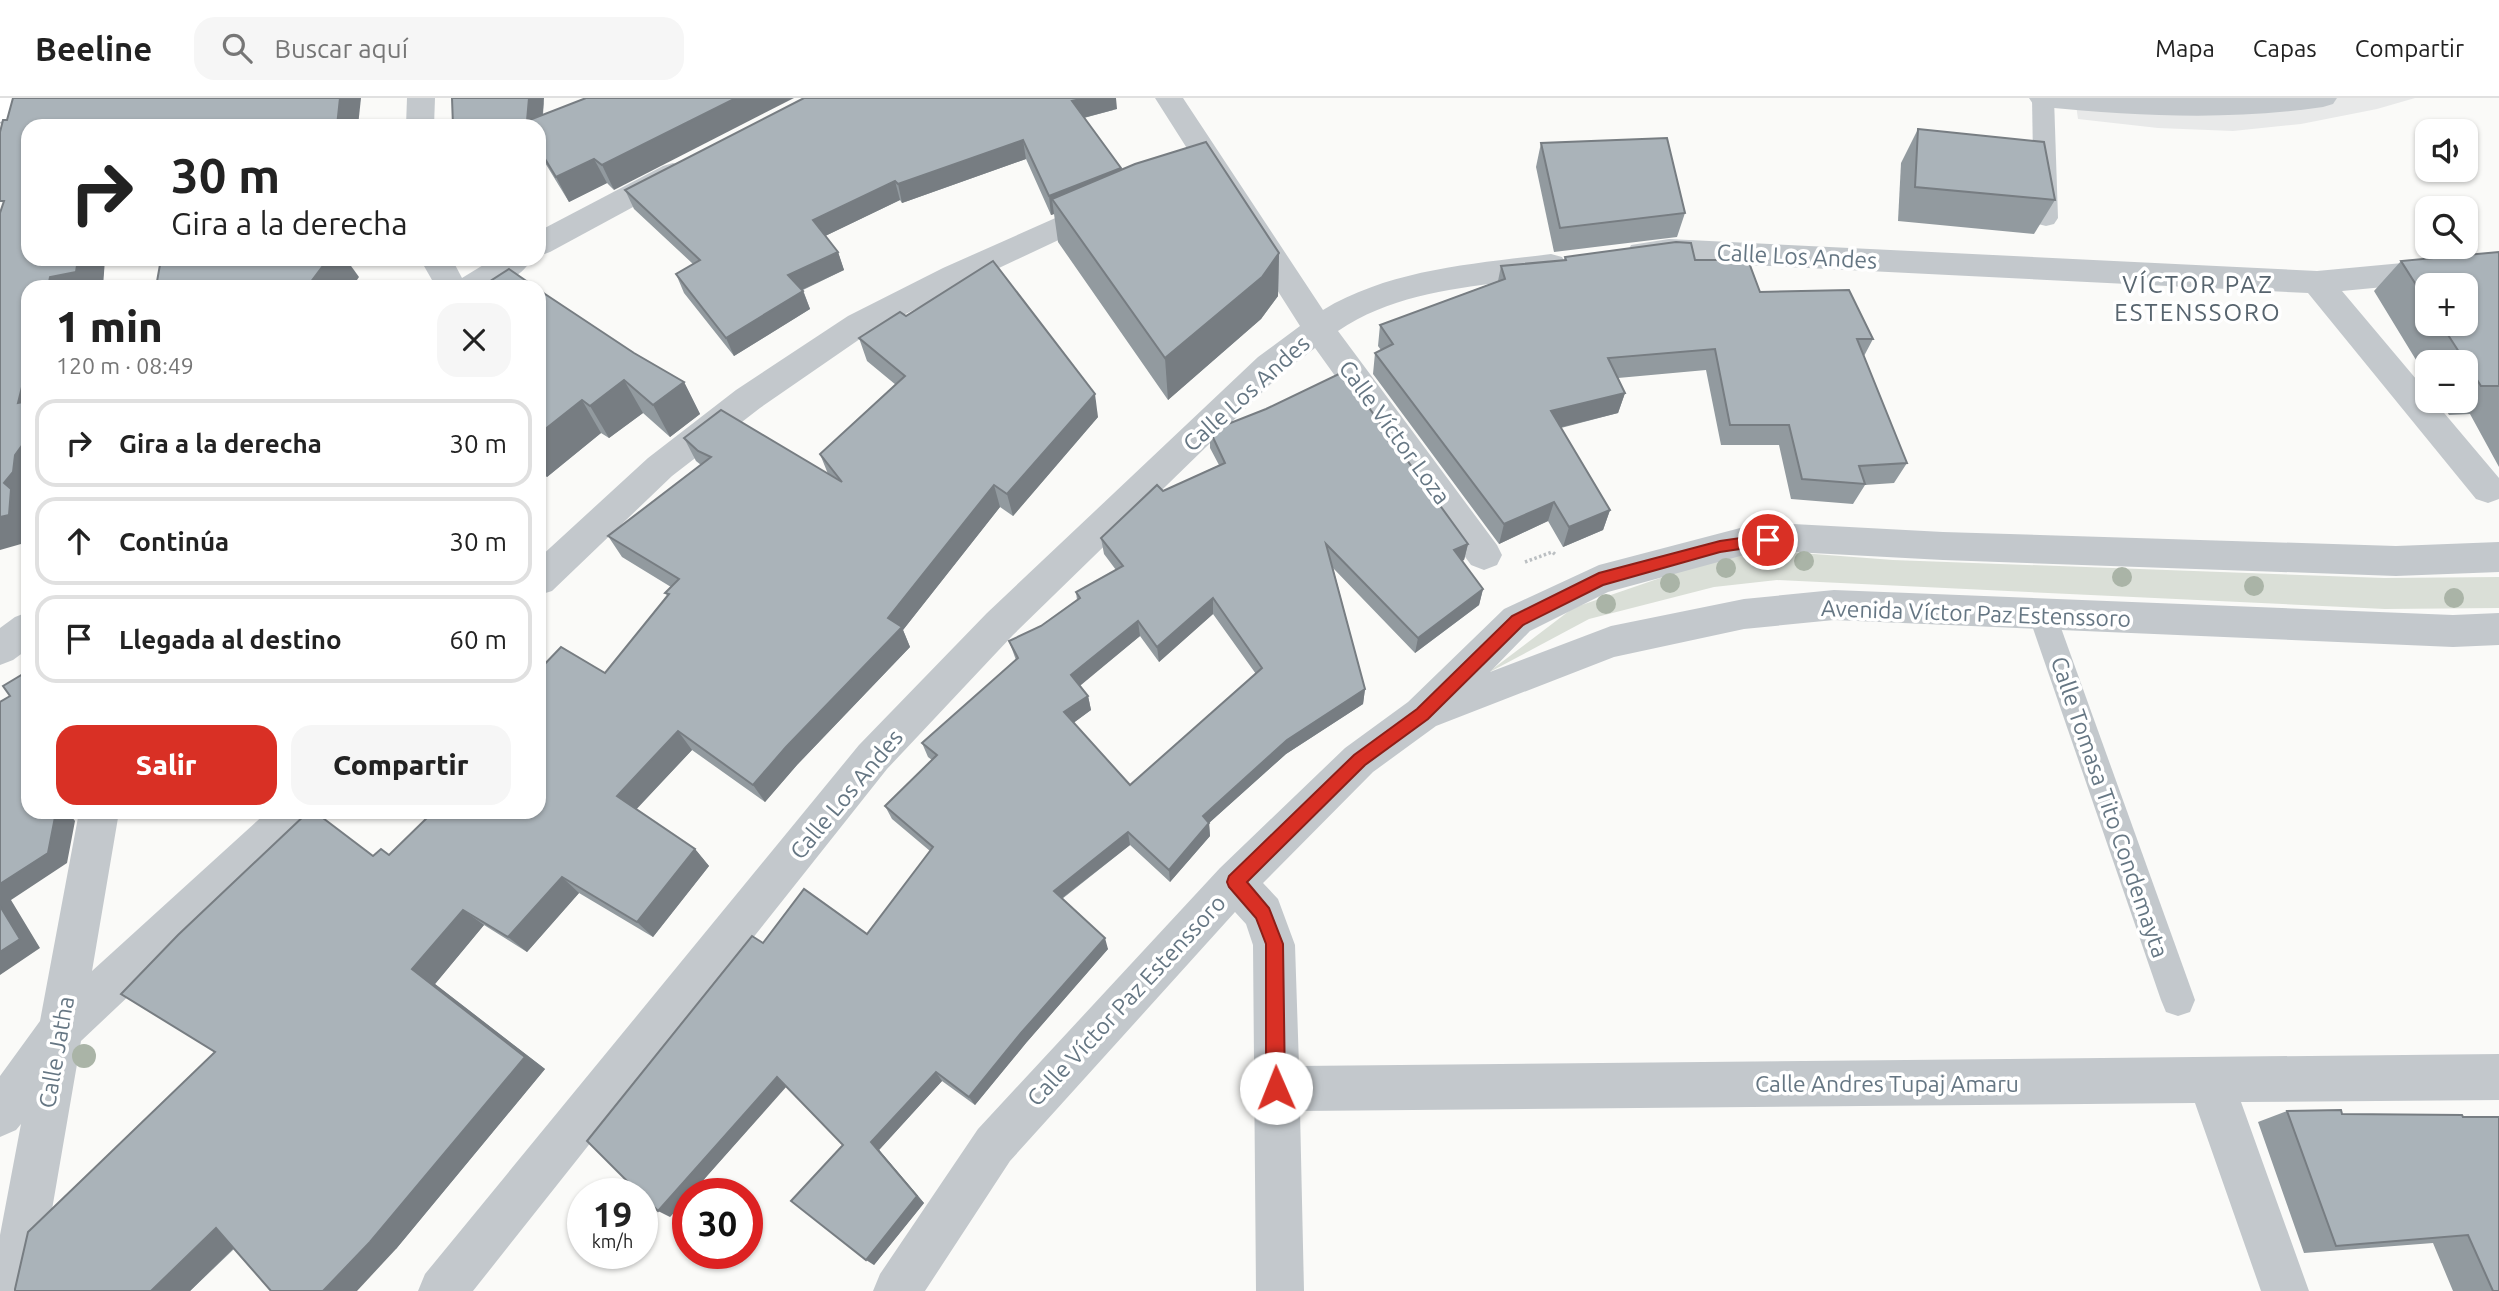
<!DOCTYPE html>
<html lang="es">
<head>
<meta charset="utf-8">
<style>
	body { margin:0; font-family:Ubuntu,sans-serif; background:#f6f6f6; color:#222; height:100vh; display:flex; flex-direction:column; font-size:26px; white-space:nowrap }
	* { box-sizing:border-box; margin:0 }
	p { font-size:23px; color:#767676 }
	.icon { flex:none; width:38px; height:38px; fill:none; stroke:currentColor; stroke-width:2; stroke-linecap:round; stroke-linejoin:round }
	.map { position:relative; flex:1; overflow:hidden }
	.sheet { position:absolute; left:21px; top:182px; width:525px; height:539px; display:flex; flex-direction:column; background:#fff; border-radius:21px; box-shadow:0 2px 5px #0004 }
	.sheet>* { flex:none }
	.top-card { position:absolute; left:21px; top:21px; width:525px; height:147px; border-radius:21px; box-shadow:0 2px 5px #0004; background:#fff; color:#222; overflow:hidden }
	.tools { position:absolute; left:2415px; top:21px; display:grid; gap:14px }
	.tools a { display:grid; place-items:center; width:63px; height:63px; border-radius:14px; background:#fff; box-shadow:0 2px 5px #0004; font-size:35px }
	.speed { position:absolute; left:567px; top:1080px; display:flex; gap:14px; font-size:35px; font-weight:700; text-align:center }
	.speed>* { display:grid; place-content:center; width:91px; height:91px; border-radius:50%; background:#fff; box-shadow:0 2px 5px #0004; line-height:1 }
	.speed small { font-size:18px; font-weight:400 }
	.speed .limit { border:10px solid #d22; background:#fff; color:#111 }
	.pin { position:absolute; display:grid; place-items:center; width:60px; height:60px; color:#fff; margin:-30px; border:4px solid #fff; border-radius:50%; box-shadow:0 2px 7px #0007 }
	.me { position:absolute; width:77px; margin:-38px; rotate:359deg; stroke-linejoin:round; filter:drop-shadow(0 0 5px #0008) }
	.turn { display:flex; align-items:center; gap:24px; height:147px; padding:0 35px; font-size:32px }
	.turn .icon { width:91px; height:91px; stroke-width:2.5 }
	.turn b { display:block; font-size:49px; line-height:60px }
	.round { display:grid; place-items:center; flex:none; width:74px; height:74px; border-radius:21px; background:#f6f6f6 }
	.headline { display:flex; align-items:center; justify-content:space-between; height:119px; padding:0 35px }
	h1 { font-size:42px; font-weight:800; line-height:52px }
	.action { display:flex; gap:14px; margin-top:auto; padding:14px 35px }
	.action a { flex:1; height:80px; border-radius:21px; background:#d93025; color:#fff; font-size:28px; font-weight:800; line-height:80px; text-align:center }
	.action a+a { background:#f6f6f6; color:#222 }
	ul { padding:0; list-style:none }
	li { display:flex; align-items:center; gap:21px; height:88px; margin:0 14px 10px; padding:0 21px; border:4px solid #e0e0e0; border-radius:21px }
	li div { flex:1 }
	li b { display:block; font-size:26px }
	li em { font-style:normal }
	header { display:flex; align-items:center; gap:42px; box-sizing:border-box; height:98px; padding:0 35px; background:#fff; border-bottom:2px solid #e0e0e0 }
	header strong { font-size:33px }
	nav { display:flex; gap:38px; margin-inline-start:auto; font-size:24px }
	.search { width:490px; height:63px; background:#f6f6f6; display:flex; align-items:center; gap:18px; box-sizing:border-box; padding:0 24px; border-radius:21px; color:#767676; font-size:26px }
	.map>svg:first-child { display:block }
	.built { fill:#e8e9e9 }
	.green { fill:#dadfd7 }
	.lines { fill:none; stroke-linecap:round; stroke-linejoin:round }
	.primary-casing { stroke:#b5babe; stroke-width:3 }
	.path { stroke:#bbbfc2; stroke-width:3.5; stroke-dasharray:2.5 2.5; stroke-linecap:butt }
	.lane { fill:#c3c8cc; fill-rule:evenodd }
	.street { fill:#c3c8cc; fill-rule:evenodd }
	.primary { fill:#fff; fill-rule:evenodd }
	.tree { fill:#aab4a7 }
	.wall { fill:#929a9f; fill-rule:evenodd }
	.shaded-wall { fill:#777d82 }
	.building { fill:#aab3b9; stroke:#777d82; stroke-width:2; fill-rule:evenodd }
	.route { fill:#d93025; stroke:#8d1f18; stroke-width:2 }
	.labels { text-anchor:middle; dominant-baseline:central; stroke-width:7; stroke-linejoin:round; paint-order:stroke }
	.street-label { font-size:23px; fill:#657683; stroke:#fff }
	.neighbourhood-label { font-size:24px; letter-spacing:2px; fill:#57646e; stroke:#fff }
</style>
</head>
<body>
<header>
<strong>Beeline</strong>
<div class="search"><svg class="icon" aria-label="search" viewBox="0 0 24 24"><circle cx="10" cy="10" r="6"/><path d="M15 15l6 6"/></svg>Buscar aquí</div>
<nav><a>Mapa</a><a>Capas</a><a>Compartir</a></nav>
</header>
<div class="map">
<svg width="2499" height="1193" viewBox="0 0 2499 1193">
	<rect width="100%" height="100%" fill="#fafaf8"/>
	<polygon class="built" points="2075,0 2415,0 2377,11 2301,26 2233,33 2158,30 2078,21"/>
	<polygon class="green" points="1762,452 1893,462 2384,480 2499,479 2499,510 2385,511 1777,482 1714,489 1589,521 1486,576 1573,510 1695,468"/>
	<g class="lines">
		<defs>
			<polygon id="primary" points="0,0 18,0 10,21 0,24"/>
		</defs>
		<use href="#primary" class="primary-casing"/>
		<polyline class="path" points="1525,464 1552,454 1556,457"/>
		<g class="lane">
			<polygon points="2032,0 2054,0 2058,120 2054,126 2046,128 2038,126 2034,120"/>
			<polygon points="2042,504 2052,508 2056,516 2195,902 2190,914 2178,918 2166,914 2161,902 2028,516 2032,508"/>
		</g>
		<g class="street">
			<polygon points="407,0 435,0 434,28 406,28"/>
			<path d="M 1155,0 L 1183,0 L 1323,212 C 1391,171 1474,166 1551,156 L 1562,159 L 1567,167 L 1562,175 C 1543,180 1523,181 1503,184 C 1445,192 1388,199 1338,233 L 1497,447 L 1502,457 L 1497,467 L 1484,472 L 1471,467 L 1315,250 L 1282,275 L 1013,537 L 887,671 L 473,1193 L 418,1193 L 425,1176 L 859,647 L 987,515 L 1258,259 L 1300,228 Z"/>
			<path d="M 2029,0 L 2337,0 L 2333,6 L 2323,9 C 2229,23 2137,18 2043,9 L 2033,6 Z"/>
			<polygon points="673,65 683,68 688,75 683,82 550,154 539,158 539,133 663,68"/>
			<polygon points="1105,98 1116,101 1120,108 1116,115 965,186 870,234 760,310 672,378 552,493 539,497 539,460 648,360 736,292 848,218 943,170"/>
			<polygon points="1669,141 2317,173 2499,156 2499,178 2342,193 2427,294 2427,303 2434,303 2499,380 2499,401 2488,405 2476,401 2308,195 1669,163 1642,166 1631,163 1627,155 1631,147"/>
			<path d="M 420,161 L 452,161 L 462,180 L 493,161 L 532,161 C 511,195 470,189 436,189 Z"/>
			<polygon points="1793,426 1943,434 2396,448 2499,444 2499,474 2396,478 1943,462 1793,454 1744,457 1608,494 1530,533 1490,574 1611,528 1744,501 1834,492 2453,517 2499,515 2499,547 2453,549 1834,522 1744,531 1614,559 1436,628 1373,674 1263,785 1278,801 1295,847 1299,968 2499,956 2499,1002 2241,1004 2309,1193 2261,1193 2195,1005 1300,1013 1304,1193 1256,1193 1253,847 1246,826 1235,814 1010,1063 925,1193 873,1193 880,1176 978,1031 1220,770 1345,650 1408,604 1504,511 1599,467 1744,429"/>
			<polygon points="28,514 28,551 13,562 0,567 0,530 15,519"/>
			<polygon points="79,714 119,714 92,873 267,714 316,714 310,727 81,943 38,1193 0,1193 0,1137 21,1026 16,1032 0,1039 0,978 40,923"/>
		</g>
		<use href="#primary" class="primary"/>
	</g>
	<g class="tree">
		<circle cx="1804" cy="463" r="10"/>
		<circle cx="1726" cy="470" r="10"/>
		<circle cx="2122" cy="479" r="10"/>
		<circle cx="1670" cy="485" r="10"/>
		<circle cx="2254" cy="488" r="10"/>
		<circle cx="2454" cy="500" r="10"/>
		<circle cx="1606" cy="506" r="10"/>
		<circle cx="84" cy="958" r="12"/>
	</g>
	<g class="wall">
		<polygon points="544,0 543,17 586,0 614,92 607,85 569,104 539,55 539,28"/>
		<polygon points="1117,11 1084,20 1121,72 1279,155 1278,198 1261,221 1168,302 1058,144 1054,116 1051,117 1026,61 902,105 900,102 825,138 838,154 844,172 803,192 810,211 734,258 684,195 676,176 693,166 634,111 625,92"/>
		<polygon points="1918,31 2055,102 2034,136 1898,123 1901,65"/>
		<polygon points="1541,45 1685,115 1677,139 1554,154 1536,69"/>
		<path d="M 2499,154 L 2499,369 L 2470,316 L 2449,317 L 2441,303 L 2466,303 L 2466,264 L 2427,264 L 2427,280 L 2374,193 L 2401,163 ZM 2427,187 L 2466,226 L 2427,226 Z"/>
		<polygon points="1565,159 1695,162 1760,194 1873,241 1864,258 1907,365 1894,385 1865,387 1853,406 1791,401 1779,347 1721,347 1706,272 1618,280 1625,295 1618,315 1561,330 1610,412 1603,432 1563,449 1548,423 1499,446 1373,276 1375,255 1381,252 1378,248 1380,227 1498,183 1501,168 1564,162"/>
		<polygon points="539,192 634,255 684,284 700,316 670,339 643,315 609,340 601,335 547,379 539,373"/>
		<polygon points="906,218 1098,319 1013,418 1000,409 903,532 910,549 797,667 765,704 692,652 636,711 695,751 709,768 653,839 579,795 527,854 484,827 435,886 545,971 396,1151 234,1151 190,1193 215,954 373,758 389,757 605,575 668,498 665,495 671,489 622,459 608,438 701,367 696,363 684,340 828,376 820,356 896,287 867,263 859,240"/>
		<path d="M 1210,333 L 1468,446 L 1464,462 L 1462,463 L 1483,491 L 1479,507 L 1415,555 L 1333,470 L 1365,591 L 1363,606 L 1286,656 L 1209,725 L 1210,738 L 1170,784 L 1130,747 L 1062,801 L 1108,851 L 1026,945 L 975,1007 L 942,983 L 879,1052 L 924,1105 L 874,1167 L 843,1047 L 786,988 L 691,1096 L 688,1096 L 670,1119 L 763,845 L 867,836 L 930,753 L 892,721 L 885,708 L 932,662 L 928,659 L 922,645 L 1016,562 L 1009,543 L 1041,528 L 1077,502 L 1076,494 L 1116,472 L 1104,456 L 1101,440 L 1163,393 L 1219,367 L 1210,350 ZM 1213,516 L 1256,576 L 1130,687 L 1073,625 L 1091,612 L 1088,598 L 1080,587 L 1140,538 L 1159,564 Z"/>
		<polygon points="2287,1013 2342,1016 2463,1019 2499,1193 2453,1193 2433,1145 2304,1155 2258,1024"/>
	</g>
	<g class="shaded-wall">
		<polygon points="340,0 361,0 358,28 337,28"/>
		<polygon points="529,0 544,0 540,48 527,23"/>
		<polygon points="736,0 794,0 614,92 602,67"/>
		<polygon points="1085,0 1116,0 1117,11 1075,22 1072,3"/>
		<polygon points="1023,42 1026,61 902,105 898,86"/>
		<polygon points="594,61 607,85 569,104 556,79"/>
		<polygon points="1121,70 1123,88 1052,101 1054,116 1051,117 1049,98"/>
		<polygon points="895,83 900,102 819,141 813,122"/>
		<polygon points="838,154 844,172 795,195 788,177"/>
		<polygon points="1279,155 1278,198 1261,221 1168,302 1165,260"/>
		<polygon points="78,161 105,161 103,189 48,189 50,179"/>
		<polygon points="328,161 346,161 359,179 352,189 307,189"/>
		<polygon points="803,193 810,211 734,258 726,240"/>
		<polygon points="28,265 28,315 18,305"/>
		<polygon points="624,282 643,315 609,340 590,308"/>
		<polygon points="684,284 700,316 670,339 653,307"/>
		<polygon points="1625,295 1618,315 1546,333 1551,313"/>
		<polygon points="1095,296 1098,319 1013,418 1007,396"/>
		<polygon points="582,302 601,335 547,379 539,368 539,336"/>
		<polygon points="28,339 28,444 0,452 0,419 4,385 15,357"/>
		<polygon points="994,387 1000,409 903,532 910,549 797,667 765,704 753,687"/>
		<polygon points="1554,404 1548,423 1499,446 1504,426"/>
		<polygon points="1610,412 1603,432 1563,449 1569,429"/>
		<polygon points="1468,446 1464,462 1450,468 1454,452"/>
		<polygon points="1483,491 1479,507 1415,555 1418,540"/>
		<polygon points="1213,500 1213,516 1159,564 1157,549"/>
		<polygon points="1138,523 1140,538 1075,592 1071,577"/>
		<polygon points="1365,591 1363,606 1286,656 1209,725 1210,738 1170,784 1169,772 1203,718 1287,642"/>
		<polygon points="1088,598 1091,612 1068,629 1064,614"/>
		<polygon points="678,633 692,652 632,716 617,698"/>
		<polygon points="56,714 68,714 75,723 67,765 11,802 40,850 0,877 0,786"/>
		<polygon points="1128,734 1130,747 1057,804 1054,793"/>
		<polygon points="695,751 709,768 653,839 637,824"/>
		<polygon points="562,779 579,795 527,854 508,839"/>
		<polygon points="463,812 484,827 435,886 545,971 396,1151 357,1193 323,1193 412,871"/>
		<polygon points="1105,840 1108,851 1026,945 975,1007 969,999 1021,935"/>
		<polygon points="936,974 942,983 879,1052 924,1105 874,1167 866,1162 871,1044"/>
		<polygon points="777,979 787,988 691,1096 688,1096 688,1100 670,1119 658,1113"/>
		<polygon points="216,1130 246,1138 190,1193 151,1193"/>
	</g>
	<g class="building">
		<polygon points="13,0 340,0 337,28 28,28 28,161 78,161 76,174 50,179 48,189 28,189 28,265 18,305 28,303 28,339 15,357 13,374 4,385 11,391 9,417 0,419 0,115 4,103 0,103 0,34 3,22 7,22"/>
		<polygon points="452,0 529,0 527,23 586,0 736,0 602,67 594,61 556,79 539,51 539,28 525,28 523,25 510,28 453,28"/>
		<polygon points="804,0 1085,0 1072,3 1121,70 1049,98 1023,42 898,86 895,83 813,122 838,154 788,177 803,193 726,240 676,176 700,162 625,92"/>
		<polygon points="1918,31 2044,44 2055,102 1915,89"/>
		<polygon points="1667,40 1685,115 1560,130 1541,45"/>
		<polygon points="1206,44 1279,155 1262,179 1165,260 1052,101 1135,66"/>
		<polygon points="1676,144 1691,145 1695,162 1748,162 1760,194 1849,192 1873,241 1857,241 1907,365 1859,368 1865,386 1802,381 1789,327 1730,327 1715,251 1608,260 1625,295 1551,313 1610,412 1569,429 1554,404 1504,426 1375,255 1393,246 1380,227 1505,181 1501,168 1566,162 1565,159"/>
		<polygon points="2499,154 2499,288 2481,288 2441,226 2466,226 2466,187 2427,187 2427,204 2401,163"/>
		<polygon points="161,161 328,161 307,189 156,189"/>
		<polygon points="993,163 1095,296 1007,396 994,387 888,520 902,529 786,649 753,687 678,633 617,698 695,751 637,824 562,779 508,839 463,812 412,871 525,959 370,1144 323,1193 271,1193 216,1130 151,1193 15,1193 15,1191 28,1134 215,954 121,896 178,837 308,714 315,714 373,758 381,751 389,757 433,714 539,714 539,572 561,549 605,575 669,496 665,495 679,481 608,438 711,359 698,353 684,340 721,312 842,384 820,356 905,278 859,240 900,214 906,218"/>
		<polygon points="509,171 535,189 481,189"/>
		<polygon points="539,192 634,255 684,284 653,307 624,282 590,308 582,302 539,336"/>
		<path d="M 1343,274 L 1468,446 L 1454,452 L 1483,491 L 1418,540 L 1326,446 L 1365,591 L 1287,642 L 1203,718 L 1209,725 L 1169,772 L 1128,734 L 1054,793 L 1105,840 L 1021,935 L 969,999 L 936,974 L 871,1044 L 917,1098 L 866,1162 L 791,1103 L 843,1047 L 777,979 L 658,1113 L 642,1097 L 642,1096 L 640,1096 L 587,1043 L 752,838 L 763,845 L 804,791 L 867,836 L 933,749 L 885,708 L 937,657 L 922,645 L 1018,560 L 1009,543 L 1041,528 L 1080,500 L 1076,494 L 1123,468 L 1101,440 L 1157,387 L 1163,393 L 1225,365 L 1210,333 L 1266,311 ZM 1213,500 L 1262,570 L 1130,687 L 1064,614 L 1088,598 L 1071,577 L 1138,523 L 1157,549 Z"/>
		<polygon points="28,573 28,714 56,714 48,755 0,786 0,604 10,598 3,588"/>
		<polygon points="0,808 20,841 0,854"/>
		<polygon points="2341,1012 2342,1016 2462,1017 2463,1019 2499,1019 2499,1193 2493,1193 2468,1137 2336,1148 2287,1013"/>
	</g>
	<polygon class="route" points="1768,436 1775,442 1773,446 1720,454 1603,487 1523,527 1428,621 1365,667 1247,784 1269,810 1283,846 1285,990 1282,997 1276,1000 1269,997 1266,990 1266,846 1256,820 1229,789 1227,784 1229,778 1354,657 1417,611 1512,518 1599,475 1720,443"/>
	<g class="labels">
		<g class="street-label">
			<text transform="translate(1797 158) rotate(3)">Calle Los Andes</text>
			<text transform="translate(1246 295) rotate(-42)">Calle Los Andes</text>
			<text transform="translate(1395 334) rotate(54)">Calle Víctor Loza</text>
			<text transform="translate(1976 515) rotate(2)">Avenida Víctor Paz Estenssoro</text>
			<text transform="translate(846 696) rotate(-50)">Calle Los Andes</text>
			<text transform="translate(2110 709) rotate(71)">Calle Tomasa Tito Condemayta</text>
			<text transform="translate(1126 902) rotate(-47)">Calle Víctor Paz Estenssoro</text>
			<text transform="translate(56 954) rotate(-80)">Calle Jatha</text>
			<text x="1887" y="985">Calle Andres Tupaj Amaru</text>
		</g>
		<g class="neighbourhood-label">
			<text x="2198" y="186">VÍCTOR PAZ<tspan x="2198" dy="28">ESTENSSORO</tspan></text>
		</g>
	</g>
</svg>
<div class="tools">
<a><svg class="icon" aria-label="sound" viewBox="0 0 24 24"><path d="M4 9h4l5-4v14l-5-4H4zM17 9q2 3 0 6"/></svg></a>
<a><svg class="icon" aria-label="search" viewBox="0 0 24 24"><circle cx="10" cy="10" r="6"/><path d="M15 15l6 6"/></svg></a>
<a>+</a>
<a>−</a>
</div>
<div class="speed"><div>19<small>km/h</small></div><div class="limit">30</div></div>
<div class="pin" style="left:1768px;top:442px;background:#d93025"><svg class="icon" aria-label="arrive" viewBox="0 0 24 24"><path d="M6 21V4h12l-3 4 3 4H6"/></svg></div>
<svg class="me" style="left:1276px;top:990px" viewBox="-20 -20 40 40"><circle r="19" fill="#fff"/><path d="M0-13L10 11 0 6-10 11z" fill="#d93025"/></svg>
<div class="top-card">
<div class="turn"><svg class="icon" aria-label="right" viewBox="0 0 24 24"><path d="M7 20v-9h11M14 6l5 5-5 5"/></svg><div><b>30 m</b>Gira a la derecha</div></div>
</div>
<section class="sheet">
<div class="headline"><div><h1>1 min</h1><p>120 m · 08:49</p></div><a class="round"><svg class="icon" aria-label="close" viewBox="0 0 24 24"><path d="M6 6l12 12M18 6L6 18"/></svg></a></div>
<ul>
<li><svg class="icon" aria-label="right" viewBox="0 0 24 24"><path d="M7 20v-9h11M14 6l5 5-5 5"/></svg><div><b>Gira a la derecha</b></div><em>30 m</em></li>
<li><svg class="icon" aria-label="ahead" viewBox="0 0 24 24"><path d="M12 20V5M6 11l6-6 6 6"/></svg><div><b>Continúa</b></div><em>30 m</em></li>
<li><svg class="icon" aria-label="arrive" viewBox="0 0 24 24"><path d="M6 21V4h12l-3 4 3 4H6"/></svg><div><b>Llegada al destino</b></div><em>60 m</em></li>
</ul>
<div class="action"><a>Salir</a><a>Compartir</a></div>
</section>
</div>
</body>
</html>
